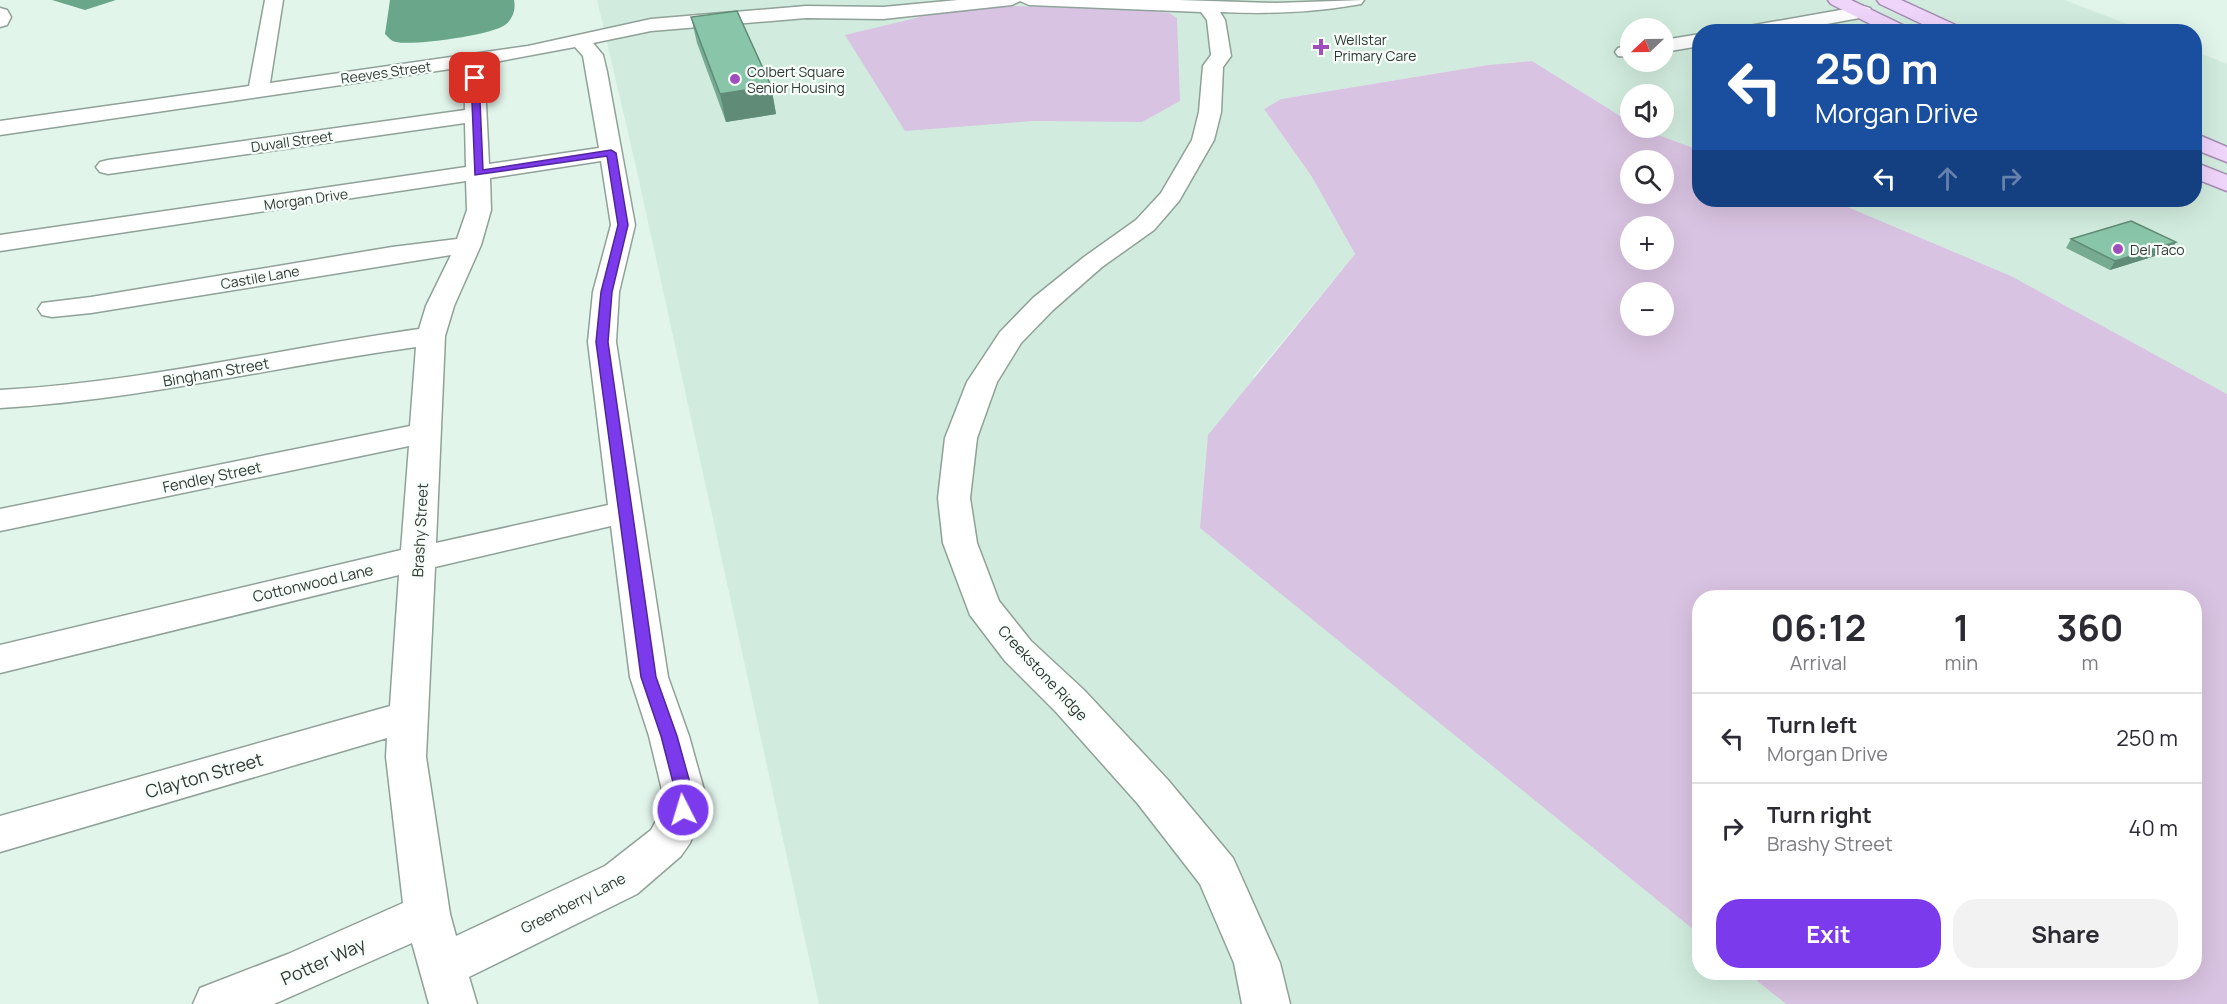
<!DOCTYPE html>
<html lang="en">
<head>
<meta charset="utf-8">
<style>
	body { margin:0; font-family:Manrope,sans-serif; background:#f2f2f3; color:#2b2b33; height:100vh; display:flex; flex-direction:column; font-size:22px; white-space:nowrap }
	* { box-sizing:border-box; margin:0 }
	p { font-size:20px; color:#7c7c81 }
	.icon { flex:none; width:33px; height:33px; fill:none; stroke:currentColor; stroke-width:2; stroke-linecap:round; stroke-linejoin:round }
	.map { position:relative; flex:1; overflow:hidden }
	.sheet { position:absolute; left:1692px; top:590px; width:510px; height:390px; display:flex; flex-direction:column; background:#fff; border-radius:24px; box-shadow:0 6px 24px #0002 }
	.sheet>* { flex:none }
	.hud { position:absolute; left:1692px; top:24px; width:510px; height:183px; border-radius:24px; box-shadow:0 6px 24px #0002; background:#1a4fa0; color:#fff; overflow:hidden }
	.needle { width:39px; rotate:248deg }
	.buttons { position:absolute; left:1620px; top:18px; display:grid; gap:12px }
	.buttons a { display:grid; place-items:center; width:54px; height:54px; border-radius:50%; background:#fff; box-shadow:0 6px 24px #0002; font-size:30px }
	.pin { position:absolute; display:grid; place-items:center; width:51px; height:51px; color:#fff; margin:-26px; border-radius:12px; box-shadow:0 3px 9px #0006 }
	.me { position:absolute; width:66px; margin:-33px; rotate:355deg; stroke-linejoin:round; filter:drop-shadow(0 0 4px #0008) }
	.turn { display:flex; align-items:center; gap:21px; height:126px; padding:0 24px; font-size:27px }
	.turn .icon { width:78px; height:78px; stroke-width:2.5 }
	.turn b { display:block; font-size:42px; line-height:51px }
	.lanes { display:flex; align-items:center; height:57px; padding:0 24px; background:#0003; justify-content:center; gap:30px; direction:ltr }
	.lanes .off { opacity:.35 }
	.eta { display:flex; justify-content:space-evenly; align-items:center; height:102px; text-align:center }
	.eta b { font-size:36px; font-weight:700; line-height:42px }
	.primary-button { display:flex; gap:12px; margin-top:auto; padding:12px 24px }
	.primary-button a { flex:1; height:69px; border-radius:24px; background:#7c3aed; color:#fff; font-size:24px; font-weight:700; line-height:69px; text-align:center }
	.primary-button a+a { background:#f2f2f3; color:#2b2b33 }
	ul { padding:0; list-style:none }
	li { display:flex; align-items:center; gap:18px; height:90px; padding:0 24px; border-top:2px solid #e1e1e2 }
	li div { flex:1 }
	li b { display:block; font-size:22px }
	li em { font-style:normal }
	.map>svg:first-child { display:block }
	.built { fill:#d1ecde; fill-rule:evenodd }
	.green { fill:#d9c3e2; fill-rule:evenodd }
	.water { fill:#6aa68a }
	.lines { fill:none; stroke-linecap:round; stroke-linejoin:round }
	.minor-casing { stroke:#8fa198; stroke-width:3 }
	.primary-casing { stroke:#a68cb2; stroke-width:3 }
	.minor { fill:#fff; fill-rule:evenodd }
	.primary { fill:#efd5fa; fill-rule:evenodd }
	.wall { fill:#76aa91 }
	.shaded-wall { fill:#608b76 }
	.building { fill:#89c6a9; stroke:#608b76; stroke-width:1.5 }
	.route { fill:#7c3aed; stroke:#51269a; stroke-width:1.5 }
	.poi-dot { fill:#a04ebe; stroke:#f7fffb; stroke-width:2 }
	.labels { text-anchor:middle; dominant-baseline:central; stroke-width:4.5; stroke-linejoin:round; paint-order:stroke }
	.far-poi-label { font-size:14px; fill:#323935; stroke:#f7fffb; text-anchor:start }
	.far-street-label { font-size:14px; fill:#323935; stroke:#f7fffb }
	.street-label { font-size:15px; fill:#323935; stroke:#f7fffb }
	.near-street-label { font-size:18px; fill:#323935; stroke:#f7fffb }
</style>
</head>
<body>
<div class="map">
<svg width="2227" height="1004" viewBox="0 0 2227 1004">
	<rect width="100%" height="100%" fill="#e2f5eb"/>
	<g class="built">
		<path d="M 597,0 L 2065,0 L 2145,31 L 1700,32 L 1699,150 L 1639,128 L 1664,128 L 1664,94 L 1630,94 L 1630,122 L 1532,61 L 1488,65 L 1281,99 L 1264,109 L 1312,177 L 1355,254 L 1253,377 L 1699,934 L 1700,972 L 1746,972 L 1786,1004 L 819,1004 L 636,167 ZM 1630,28 L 1664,28 L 1664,62 L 1630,62 Z"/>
		<polygon points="2195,51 2227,64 2227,394 2011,276 1831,200 2194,200"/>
	</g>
	<g class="green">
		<polygon points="1014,6 1152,11 1169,13 1177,18 1180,101 1142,122 1033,121 905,131 845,35 920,17 919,14"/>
		<path d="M 1532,61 L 1630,122 L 1630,128 L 1639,128 L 1699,150 L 1700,200 L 1831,200 L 2011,276 L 2227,394 L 2227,1004 L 1786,1004 L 1746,972 L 2194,972 L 2194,597 L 1700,597 L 1699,934 L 1200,528 L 1208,435 L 1355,254 L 1312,177 L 1264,109 L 1281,99 L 1488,65 ZM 1630,160 L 1664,160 L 1664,194 L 1630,194 ZM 1630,226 L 1664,226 L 1664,260 L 1630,260 ZM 1630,292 L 1664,292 L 1664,326 L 1630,326 Z"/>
	</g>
	<g class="water">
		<polygon points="52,0 116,0 85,10"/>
		<path d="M 390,0 L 514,0 C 516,9 513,19 505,25 C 492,35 413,46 396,42 C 391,41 389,38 385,34 Z"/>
	</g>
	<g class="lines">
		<defs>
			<g id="minor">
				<path d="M 265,0 L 283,0 L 270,83 L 528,46 L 651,19 L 806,6 L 883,7 L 958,0 L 1179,0 L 1276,3 L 1364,0 L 1361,4 L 1355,5 C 1309,13 1266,14 1220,12 L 1225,20 L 1231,56 L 1223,67 L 1221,112 L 1214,140 L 1179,201 L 1154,230 L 1102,267 L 1053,310 L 1021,343 L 997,382 L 977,438 L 970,498 L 977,543 L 999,601 L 1031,641 L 1084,690 L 1168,780 L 1233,858 L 1280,963 L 1290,1004 L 1242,1004 L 1234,963 L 1200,884 L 1138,804 L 1056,712 L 1005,661 L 970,615 L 943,543 L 938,498 L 945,438 L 967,382 L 1000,332 L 1033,298 L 1084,257 L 1136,220 L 1161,193 L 1192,140 L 1199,112 L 1203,66 L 1211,55 L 1207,20 L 1201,12 L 1029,5 L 1020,1 L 1012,5 L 883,19 L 806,18 L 651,31 L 593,43 L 603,55 L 607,72 L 635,225 L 619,292 L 616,342 L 668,677 L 689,736 L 704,790 L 704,810 L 690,843 L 681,856 L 637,894 L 469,977 L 477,1004 L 429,1004 L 412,943 L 274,1004 L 193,1004 L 200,988 L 288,954 L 403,903 L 386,757 L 387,738 L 0,852 L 0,816 L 390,706 L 399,575 L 0,673 L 0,645 L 401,550 L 409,446 L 0,531 L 0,509 L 410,426 L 416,347 C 277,366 141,400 0,408 L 0,390 C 142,382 279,349 419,329 L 426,306 L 451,255 L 91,313 L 52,317 L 42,315 L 38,309 L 42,303 L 91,297 L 392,247 L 457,239 L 467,210 L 466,181 L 0,251 L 0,235 L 466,167 L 465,123 L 108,174 L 100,172 L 96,167 L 100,162 L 108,160 L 465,110 L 464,67 L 0,135 L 0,121 L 249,86 ZM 575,47 L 583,56 L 599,148 L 489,164 L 484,64 ZM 601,161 L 611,225 L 593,292 L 588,342 L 608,505 L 436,543 L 445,336 L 454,306 L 481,245 L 491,210 L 490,178 ZM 611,526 L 630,677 L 649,736 L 662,790 L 662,810 L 651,830 L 605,866 L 456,936 L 450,914 L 426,757 L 435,567 Z"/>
				<polygon points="1863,6 1870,8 1872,12 1870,16 1784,32 1740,32 1742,28 1749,26"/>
				<polygon points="0,8 7,10 11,17 7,25 0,27"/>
				<polygon points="1700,34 1700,46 1664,52 1664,40"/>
				<polygon points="1630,45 1630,57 1618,56 1615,52 1618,48"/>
			</g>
			<g id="primary">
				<polygon points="1828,0 1851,0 1909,28 1911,32 1886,32 1831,4"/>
				<polygon points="1877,0 1901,0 1962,28 1964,32 1939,32 1880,4"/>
				<polygon points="2194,133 2227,147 2227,162 2194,149"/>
				<polygon points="2194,162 2227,175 2227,191 2194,178"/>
			</g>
		</defs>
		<use href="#minor" class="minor-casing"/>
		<use href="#primary" class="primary-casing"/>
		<use href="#minor" class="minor"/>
		<use href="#primary" class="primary"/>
	</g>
	<g class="wall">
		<polygon points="691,17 771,86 776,114 726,122 697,43"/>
		<polygon points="2071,239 2171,251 2110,270 2066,248"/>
	</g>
	<g class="shaded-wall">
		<polygon points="771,86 776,114 726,122 720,94"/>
		<polygon points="2176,242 2171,251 2110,270 2115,261"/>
	</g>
	<g class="building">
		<polygon points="737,11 771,86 720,94 691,17"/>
		<polygon points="2131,221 2176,242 2115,261 2071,239"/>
	</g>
	<polygon class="route" points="475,76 479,78 483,170 611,150 616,153 628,225 612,292 608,342 656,677 677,736 692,790 692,810 689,815 683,817 677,815 674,810 675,790 661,736 641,677 596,342 601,292 618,225 607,156 475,175 471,78"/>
	<g class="poi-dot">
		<path d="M1318 38h6v6h6v6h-6v6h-6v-6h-6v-6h6z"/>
		<circle cx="735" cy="79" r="6"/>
		<circle cx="2118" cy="249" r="6"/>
	</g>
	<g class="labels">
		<g class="far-poi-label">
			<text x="1334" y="39">Wellstar<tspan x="1334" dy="16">Primary Care</tspan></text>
			<text x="747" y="71">Colbert Square<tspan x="747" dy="16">Senior Housing</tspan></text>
			<text x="2130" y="249">Del Taco</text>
		</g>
		<g class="far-street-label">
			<text transform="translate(386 72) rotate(-8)">Reeves Street</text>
			<text transform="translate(292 141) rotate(-8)">Duvall Street</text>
			<text transform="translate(306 199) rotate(-8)">Morgan Drive</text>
			<text transform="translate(260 277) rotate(-10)">Castile Lane</text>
		</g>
		<g class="street-label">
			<text transform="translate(216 372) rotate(-10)">Bingham Street</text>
			<text transform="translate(212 477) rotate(-12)">Fendley Street</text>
			<text transform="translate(420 530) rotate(-87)">Brashy Street</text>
			<text transform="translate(313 583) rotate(-13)">Cottonwood Lane</text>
			<text transform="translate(1043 673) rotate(47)">Creekstone Ridge</text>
			<text transform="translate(573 903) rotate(-27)">Greenberry Lane</text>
		</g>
		<g class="near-street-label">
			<text transform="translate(204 775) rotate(-16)">Clayton Street</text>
			<text transform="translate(323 961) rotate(-24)">Potter Way</text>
		</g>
	</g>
</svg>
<div class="buttons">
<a><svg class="needle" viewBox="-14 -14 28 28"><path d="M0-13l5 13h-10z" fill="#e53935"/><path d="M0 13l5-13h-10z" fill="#7c7c81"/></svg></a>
<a><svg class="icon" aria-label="sound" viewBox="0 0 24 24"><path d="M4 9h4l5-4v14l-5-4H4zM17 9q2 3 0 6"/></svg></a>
<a><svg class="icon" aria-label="search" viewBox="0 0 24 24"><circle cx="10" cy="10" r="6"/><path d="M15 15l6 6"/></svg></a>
<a>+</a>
<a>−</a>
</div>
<div class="pin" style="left:475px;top:78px;background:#d93025"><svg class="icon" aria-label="arrive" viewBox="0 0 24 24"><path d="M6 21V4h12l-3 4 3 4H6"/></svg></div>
<svg class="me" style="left:683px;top:810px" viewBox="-20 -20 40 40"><circle r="17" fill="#7c3aed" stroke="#fff" stroke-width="3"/><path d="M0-11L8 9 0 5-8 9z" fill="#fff"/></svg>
<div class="hud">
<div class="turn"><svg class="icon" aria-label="left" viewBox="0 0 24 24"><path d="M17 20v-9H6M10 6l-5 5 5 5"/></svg><div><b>250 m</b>Morgan Drive</div></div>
<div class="lanes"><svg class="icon" aria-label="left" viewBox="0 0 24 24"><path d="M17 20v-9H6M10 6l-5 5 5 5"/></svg><svg class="icon off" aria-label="ahead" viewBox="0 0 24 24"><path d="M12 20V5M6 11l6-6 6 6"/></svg><svg class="icon off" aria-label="right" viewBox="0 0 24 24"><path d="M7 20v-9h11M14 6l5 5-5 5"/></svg></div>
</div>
<section class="sheet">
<div class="eta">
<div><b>06:12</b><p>Arrival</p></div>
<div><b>1</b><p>min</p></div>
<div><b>360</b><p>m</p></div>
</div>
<ul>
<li><svg class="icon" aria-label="left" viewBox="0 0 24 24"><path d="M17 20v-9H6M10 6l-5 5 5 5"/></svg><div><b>Turn left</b><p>Morgan Drive</p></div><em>250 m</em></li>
<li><svg class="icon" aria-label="right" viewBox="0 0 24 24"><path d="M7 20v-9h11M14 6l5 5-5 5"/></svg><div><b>Turn right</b><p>Brashy Street</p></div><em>40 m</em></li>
</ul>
<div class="primary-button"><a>Exit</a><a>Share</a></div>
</section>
</div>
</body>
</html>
